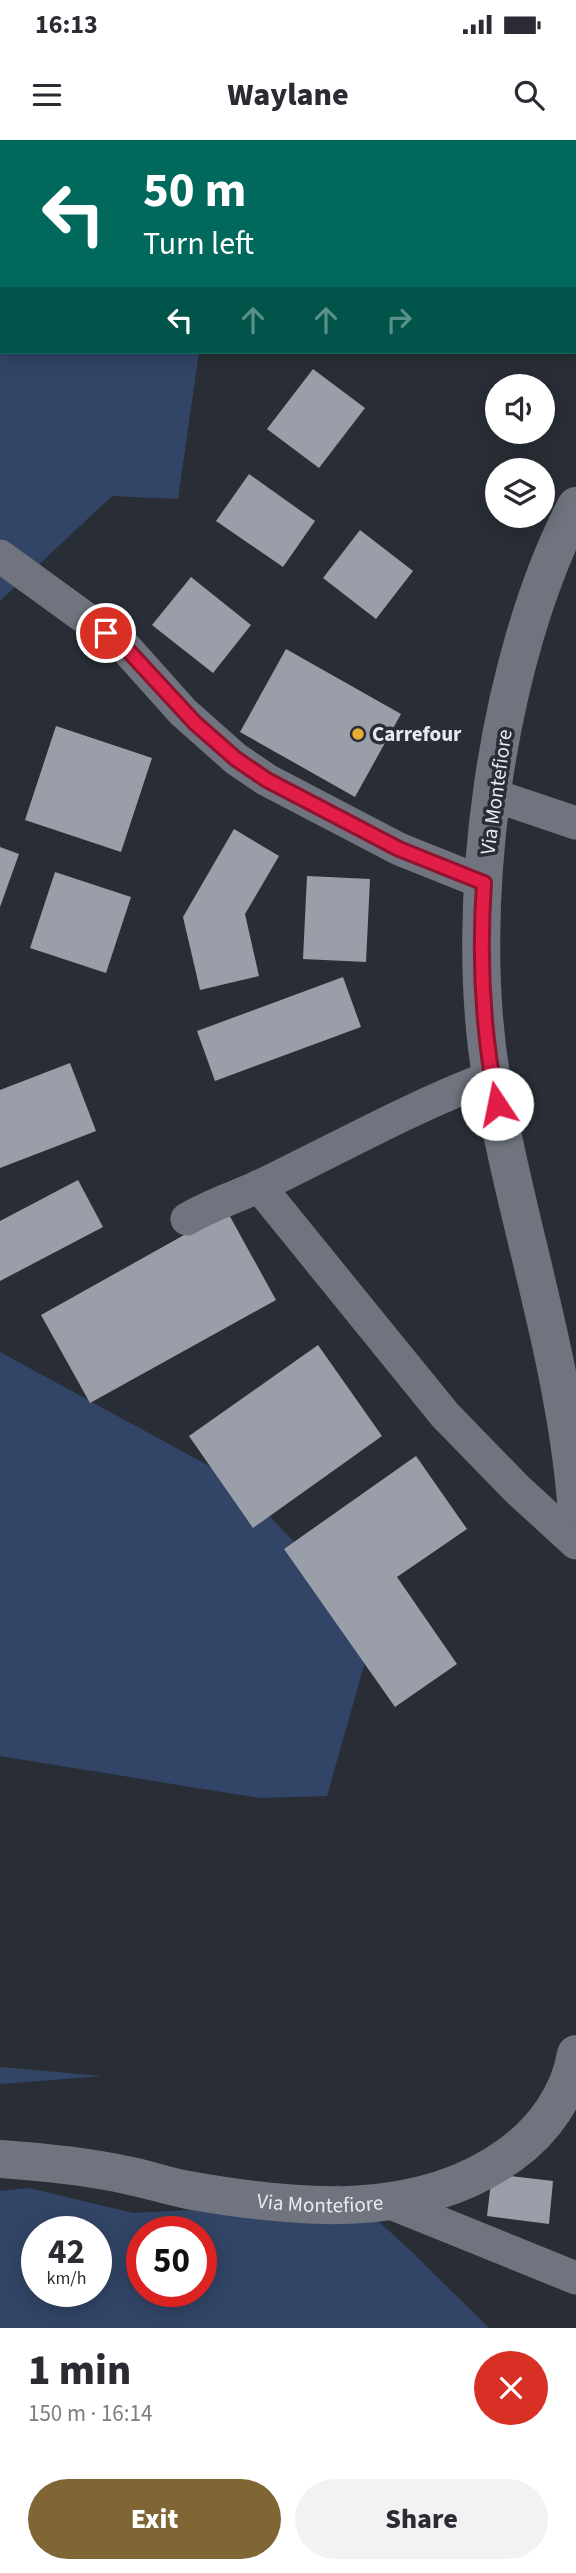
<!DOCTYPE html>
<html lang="en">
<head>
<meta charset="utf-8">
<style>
	body { margin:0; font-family:"Source Sans 3",sans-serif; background:#f2f2f3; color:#2b2b33; height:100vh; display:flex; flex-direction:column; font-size:26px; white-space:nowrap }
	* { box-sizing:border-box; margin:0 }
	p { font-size:23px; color:#7c7c81 }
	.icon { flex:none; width:38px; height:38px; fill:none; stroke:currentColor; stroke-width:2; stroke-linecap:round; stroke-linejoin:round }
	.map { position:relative; height:2188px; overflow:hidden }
	.sheet { display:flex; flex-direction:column; background:#fff; flex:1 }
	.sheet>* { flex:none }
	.top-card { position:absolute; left:0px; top:0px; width:578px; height:214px; box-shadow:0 4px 18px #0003; background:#00695c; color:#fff; overflow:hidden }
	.buttons { position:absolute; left:485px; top:234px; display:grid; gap:14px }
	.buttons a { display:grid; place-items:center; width:70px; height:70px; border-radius:50%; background:#fff; box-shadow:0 4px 18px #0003; font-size:35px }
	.speed { position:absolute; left:21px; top:2076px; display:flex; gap:14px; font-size:35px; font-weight:700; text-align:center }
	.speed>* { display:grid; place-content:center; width:91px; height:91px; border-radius:50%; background:#fff; box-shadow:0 4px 18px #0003; line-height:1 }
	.speed small { font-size:18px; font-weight:400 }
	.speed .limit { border:10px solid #d22; background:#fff; color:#111 }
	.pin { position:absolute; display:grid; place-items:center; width:60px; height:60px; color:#fff; margin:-30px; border:4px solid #fff; border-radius:50%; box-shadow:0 2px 7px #0007 }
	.me { position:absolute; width:77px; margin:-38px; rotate:349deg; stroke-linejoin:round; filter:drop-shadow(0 0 5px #0008) }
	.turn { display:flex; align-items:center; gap:24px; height:147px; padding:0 28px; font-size:32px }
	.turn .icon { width:91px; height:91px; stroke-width:2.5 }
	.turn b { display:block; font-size:49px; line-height:60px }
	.lanes { display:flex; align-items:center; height:66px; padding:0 28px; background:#0003; justify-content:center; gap:35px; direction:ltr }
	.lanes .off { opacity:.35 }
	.round { display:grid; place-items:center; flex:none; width:74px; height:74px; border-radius:37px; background:#f2f2f3 }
	.summary { display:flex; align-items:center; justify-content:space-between; height:119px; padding:0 28px }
	h1 { font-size:42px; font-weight:800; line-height:52px }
	.button { display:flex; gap:14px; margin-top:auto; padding:14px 28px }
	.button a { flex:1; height:80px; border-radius:42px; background:#7f6634; color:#fff; font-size:28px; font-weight:800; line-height:80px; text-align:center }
	.button a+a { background:#f2f2f3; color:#2b2b33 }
	.status { display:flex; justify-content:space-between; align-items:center; height:49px; padding:0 35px; background:#fff; direction:ltr }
	.status svg { height:19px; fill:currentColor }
	header { display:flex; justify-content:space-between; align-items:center; height:91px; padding:0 28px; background:#fff; font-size:32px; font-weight:800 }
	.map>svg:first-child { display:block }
	.green { fill:#324566; fill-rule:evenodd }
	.building { fill:#999ea8 }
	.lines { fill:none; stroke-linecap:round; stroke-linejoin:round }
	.street { stroke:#6f747e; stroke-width:33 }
	.secondary { stroke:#6f747e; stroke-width:38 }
	.route-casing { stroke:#92132f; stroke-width:18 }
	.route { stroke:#e11d48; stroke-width:12 }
	.poi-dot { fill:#e5ad36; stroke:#292e36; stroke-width:2.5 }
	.labels { text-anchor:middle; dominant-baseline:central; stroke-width:7; stroke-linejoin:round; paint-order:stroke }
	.poi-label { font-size:21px; font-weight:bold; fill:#e7eaf0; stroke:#292e36; text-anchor:start }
	.street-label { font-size:21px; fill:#e7eaf0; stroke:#292e36 }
</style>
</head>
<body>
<div class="status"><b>16:13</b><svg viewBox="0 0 49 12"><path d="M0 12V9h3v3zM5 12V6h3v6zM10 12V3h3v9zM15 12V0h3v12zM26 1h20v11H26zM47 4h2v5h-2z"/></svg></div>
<header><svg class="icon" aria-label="menu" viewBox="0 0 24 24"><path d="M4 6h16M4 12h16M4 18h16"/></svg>Waylane<svg class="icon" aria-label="search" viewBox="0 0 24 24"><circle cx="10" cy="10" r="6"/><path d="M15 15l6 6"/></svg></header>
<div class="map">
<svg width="576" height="2188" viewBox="0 0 576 2188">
	<rect width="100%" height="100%" fill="#292e36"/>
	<g class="green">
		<polygon points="0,0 126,0 2,2 2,212 199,212 178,359 112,356 0,461"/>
		<polygon points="0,1212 235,1340 294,1402 335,1464 365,1522 327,1656 259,1658 0,1616"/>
		<polygon points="0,1927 102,1936 0,1944"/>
		<path d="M 339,2045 L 412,2112 L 489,2188 L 0,2188 L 0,2051 L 29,2048 L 133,2073 L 246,2067 ZM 37,2091 L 96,2091 L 96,2151 L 37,2151 ZM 142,2091 L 201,2091 L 201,2151 L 142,2151 Z"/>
	</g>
	<g class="building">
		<polygon points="313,229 365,268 319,328 267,289"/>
		<polygon points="249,334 315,381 283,427 216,381"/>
		<polygon points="360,390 413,431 376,479 323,438"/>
		<polygon points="191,437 251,485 213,533 152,485"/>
		<polygon points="286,509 401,574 355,657 240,592"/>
		<polygon points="56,586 152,618 121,712 25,680"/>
		<polygon points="234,689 279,716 245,774 259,836 200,850 183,777"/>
		<polygon points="0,707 19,714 0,767"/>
		<polygon points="55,732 131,757 106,833 30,808"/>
		<polygon points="307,736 370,739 366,822 303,819"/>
		<polygon points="343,837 361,887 215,941 197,891"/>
		<polygon points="70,923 96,991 0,1028 0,950"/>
		<polygon points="78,1040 103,1087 0,1141 0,1081"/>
		<polygon points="227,1071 276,1160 90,1263 41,1175"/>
		<polygon points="318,1205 382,1296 253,1388 189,1296"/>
		<polygon points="416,1316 467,1389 397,1437 457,1524 395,1567 284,1409"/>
		<polygon points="492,2034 553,2041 549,2084 487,2076"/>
	</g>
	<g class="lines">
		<g class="street">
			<polyline points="387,2 388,0"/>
			<polyline points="0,416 124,506 183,572 236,619 267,640 399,709 484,743"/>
			<polyline points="493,655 576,683"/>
			<polyline points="259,1046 445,1275 517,1349 576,1403"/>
			<path d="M 187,1079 C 210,1065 236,1057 260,1046 C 337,1009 411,967 491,937"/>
			<polyline points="388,2062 576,2138"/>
		</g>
		<g class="secondary">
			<path d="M 576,366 C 496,519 463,766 491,935 C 515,1078 564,1216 576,1361"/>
			<path id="s1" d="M 0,2019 C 43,2022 85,2026 126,2035 C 147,2039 167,2046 188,2050 C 294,2069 419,2082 511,2014 C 544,1990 569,1955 576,1914"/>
		</g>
	</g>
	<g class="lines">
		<defs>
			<path id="route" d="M 106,493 L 124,506 L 195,583 L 236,619 L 267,640 L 399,709 L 484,743 C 479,817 482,890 497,964"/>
		</defs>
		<use href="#route" class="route-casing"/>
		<use href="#route" class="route"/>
	</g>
	<circle class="poi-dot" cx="358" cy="594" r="7"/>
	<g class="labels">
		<g class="poi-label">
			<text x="372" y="594">Carrefour</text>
		</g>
		<g class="street-label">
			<text transform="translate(496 652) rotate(-82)">Via Montefiore</text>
			<text stroke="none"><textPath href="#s1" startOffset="324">Via Montefiore</textPath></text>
		</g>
	</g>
</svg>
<div class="buttons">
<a><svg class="icon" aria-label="sound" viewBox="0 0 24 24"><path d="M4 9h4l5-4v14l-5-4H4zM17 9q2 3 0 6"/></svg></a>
<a><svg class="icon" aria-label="layers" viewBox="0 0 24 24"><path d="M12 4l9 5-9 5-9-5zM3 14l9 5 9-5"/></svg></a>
</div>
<div class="speed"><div>42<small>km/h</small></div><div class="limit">50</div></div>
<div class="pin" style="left:106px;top:493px;background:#d93025"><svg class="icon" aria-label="arrive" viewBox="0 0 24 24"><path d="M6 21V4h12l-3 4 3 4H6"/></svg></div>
<svg class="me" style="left:497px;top:964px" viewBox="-20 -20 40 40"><circle r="19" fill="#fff"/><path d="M0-13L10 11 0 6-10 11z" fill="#e11d48"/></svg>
<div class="top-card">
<div class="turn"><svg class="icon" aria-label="left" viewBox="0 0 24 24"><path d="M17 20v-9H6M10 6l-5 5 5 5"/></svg><div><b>50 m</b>Turn left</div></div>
<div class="lanes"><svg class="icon" aria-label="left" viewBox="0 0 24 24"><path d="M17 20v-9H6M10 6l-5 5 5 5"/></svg><svg class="icon off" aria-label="ahead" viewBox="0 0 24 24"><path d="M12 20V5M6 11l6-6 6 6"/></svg><svg class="icon off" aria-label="ahead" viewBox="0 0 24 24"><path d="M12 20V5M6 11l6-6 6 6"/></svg><svg class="icon off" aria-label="right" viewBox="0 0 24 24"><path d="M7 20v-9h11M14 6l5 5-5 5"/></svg></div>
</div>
</div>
<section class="sheet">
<div class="summary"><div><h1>1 min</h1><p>150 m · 16:14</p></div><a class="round" style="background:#d93025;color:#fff"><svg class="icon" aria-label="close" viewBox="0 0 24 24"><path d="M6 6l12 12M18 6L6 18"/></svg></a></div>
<div class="button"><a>Exit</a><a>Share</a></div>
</section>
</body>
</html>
